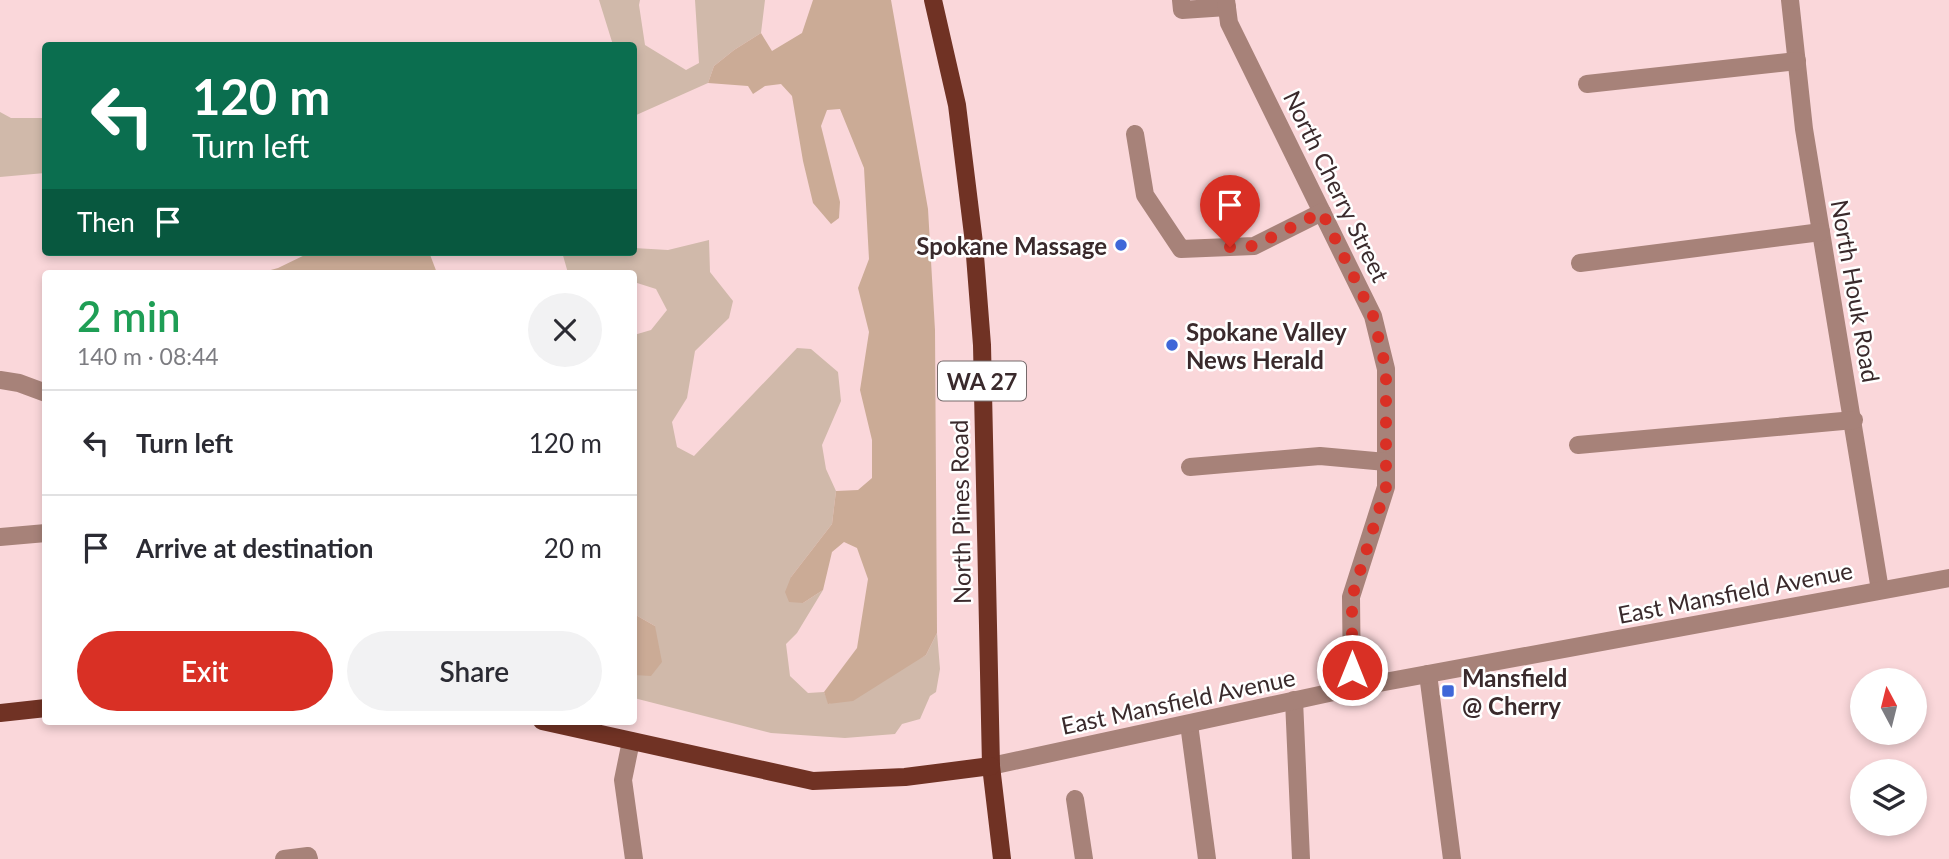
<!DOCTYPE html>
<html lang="en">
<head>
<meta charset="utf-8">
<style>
	body { margin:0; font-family:Lato,sans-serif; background:#f2f2f3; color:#2b2b33; height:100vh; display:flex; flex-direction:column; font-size:26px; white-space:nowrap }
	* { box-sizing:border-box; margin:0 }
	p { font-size:23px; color:#7c7c81 }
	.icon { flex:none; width:38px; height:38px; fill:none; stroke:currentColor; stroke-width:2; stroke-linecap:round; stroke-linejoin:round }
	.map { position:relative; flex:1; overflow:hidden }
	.side { position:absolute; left:42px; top:270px; width:595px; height:455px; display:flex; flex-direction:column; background:#fff; border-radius:7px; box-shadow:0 4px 10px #0003 }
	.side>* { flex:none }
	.banner { position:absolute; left:42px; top:42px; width:595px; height:214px; border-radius:7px; box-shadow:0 4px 10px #0003; background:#0b6e4f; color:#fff; overflow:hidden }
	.needle { width:46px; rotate:353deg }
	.controls { position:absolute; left:1850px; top:668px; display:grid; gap:14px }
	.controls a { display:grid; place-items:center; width:77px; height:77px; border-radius:50%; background:#fff; box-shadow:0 4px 10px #0003; font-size:35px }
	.pin { position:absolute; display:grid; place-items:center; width:60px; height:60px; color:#fff; margin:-72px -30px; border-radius:50% 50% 50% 0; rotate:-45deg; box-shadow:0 0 7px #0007 }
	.pin .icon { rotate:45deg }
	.me { position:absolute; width:77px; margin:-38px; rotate:0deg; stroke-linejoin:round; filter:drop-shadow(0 0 5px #0008) }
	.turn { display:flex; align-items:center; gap:24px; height:147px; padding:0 35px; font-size:32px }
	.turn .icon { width:91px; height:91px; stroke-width:2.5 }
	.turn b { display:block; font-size:49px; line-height:60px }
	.then { display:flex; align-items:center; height:66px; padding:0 35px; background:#0003; gap:14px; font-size:26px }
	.round { display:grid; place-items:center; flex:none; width:74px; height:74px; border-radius:37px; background:#f2f2f3 }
	.summary { display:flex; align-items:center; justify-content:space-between; height:119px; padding:0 35px }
	h1 { font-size:42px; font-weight:600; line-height:52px; color:#1e9e55 }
	.primary-button { display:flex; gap:14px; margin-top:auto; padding:14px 35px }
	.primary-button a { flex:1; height:80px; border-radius:42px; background:#d93025; color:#fff; font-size:28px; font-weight:600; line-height:80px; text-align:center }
	.primary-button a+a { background:#f2f2f3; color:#2b2b33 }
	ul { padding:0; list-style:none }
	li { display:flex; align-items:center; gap:21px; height:105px; padding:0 35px; border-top:2px solid #e1e1e2 }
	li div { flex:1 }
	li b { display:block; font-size:26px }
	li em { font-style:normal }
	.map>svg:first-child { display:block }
	.green { fill:#d0b9aa }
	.forest { fill:#cbab96 }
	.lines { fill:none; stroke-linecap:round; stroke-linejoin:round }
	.minor { stroke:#a78279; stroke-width:18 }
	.major { stroke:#703224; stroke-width:18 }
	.route { stroke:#d93025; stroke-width:12; stroke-dasharray:0 21.6 }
	.poi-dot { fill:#3f67d8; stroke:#fff; stroke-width:2.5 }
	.labels { text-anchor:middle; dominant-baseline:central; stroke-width:5; stroke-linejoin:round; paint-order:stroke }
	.shield { fill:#fff; stroke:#756a6b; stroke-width:2 }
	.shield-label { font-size:23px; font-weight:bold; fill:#3a2a2c }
	.street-label { font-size:24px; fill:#3a2a2c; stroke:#fff }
	.poi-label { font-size:24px; font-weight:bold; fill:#3a2a2c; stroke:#fff; text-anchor:start }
</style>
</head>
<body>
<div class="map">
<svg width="1949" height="859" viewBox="0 0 1949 859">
	<rect width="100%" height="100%" fill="#fad7da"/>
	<g class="green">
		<polygon points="599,0 640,0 639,5 645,45 686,70 699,63 695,0 765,0 761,33 734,50 714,66 708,83 634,116 634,46 613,45"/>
		<polygon points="0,112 11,118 45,118 45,173 0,177"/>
		<polygon points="709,240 710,272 733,301 729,318 695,351 687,398 672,422 677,447 694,456 797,348 811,349 838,372 841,401 822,445 826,469 836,491 832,524 791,577 803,603 823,590 797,633 786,644 790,676 808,693 824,692 829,704 926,655 937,633 940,669 936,692 930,696 920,719 902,724 895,734 845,738 771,733 634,698 634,675 655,626 634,614 634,335 651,330 667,310 656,289 634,282 634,273 568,273 562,252 634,252 634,248 668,250"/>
	</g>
	<g class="forest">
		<polygon points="813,0 891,0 928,209 935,330 937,633 926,655 853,701 828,704 824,692 857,648 868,579 857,548 844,542 832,552 823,590 803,603 789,602 785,592 791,577 832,524 836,491 858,490 872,478 872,440 860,390 869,332 858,288 869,259 864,168 840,109 827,110 821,126 840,202 839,218 831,224 813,203 803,161 792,96 781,84 765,86 753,94 748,86 708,83 714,66 734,50 761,33 772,51 802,33"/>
		<polygon points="311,252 429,252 437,273 260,273 278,268"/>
		<polygon points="634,614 655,626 662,662 651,676 634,675"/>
	</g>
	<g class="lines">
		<g class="minor">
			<polyline points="1181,0 1182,10 1227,7"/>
			<polyline points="1226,0 1229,23 1373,316 1386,369 1386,487 1351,597 1352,688"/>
			<polyline points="1790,0 1804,129 1880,590"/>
			<polyline points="1587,84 1797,61"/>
			<polyline points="1135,134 1145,195 1181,249 1254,246 1322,212"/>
			<polyline points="1580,263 1821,232"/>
			<polyline points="0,380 19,383 46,393"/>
			<polyline points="1578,445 1854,420"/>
			<polyline points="1190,467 1320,456 1386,462"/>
			<polyline points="0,537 46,533"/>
			<polyline points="1428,674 1452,859"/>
			<polyline points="1294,700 1301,859"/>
			<polyline points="1189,724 1207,859"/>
			<polyline points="631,741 623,780 634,859"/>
			<polyline points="991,766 1352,688 1949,578"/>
			<polyline points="1075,799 1084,859"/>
			<polyline points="284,859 308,856 309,859"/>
		</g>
		<g class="major">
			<polyline points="933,0 957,105 974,243 982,345 991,766 1002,859"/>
			<polyline points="0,713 46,708"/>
			<polyline points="542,721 813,781 905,777 991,766"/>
		</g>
	</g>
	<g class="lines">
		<polyline class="route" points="1230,247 1254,246 1322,212 1373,316 1386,369 1386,487 1352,597 1352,670"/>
	</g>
	<g class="poi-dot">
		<circle cx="1121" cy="245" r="7"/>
		<circle cx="1172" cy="345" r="7"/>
		<rect x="1441" y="684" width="14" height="14" rx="3.5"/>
	</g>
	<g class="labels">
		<rect class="shield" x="938" y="361.5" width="88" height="39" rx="5"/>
		<g class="shield-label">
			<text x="982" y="381">WA 27</text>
		</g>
		<g class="street-label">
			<text transform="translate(1337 186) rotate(64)">North Cherry Street</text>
			<text transform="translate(1856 291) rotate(80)">North Houk Road</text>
			<text transform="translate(960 512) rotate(-91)">North Pines Road</text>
			<text transform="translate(1735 592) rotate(-11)">East Mansfield Avenue</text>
			<text transform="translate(1178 701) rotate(-12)">East Mansfield Avenue</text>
		</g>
		<g class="poi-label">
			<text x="1107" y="245" text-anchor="end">Spokane Massage</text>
			<text x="1186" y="331">Spokane Valley<tspan x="1186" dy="28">News Herald</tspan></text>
			<text x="1462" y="677">Mansfield<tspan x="1462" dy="28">@ Cherry</tspan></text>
		</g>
	</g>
</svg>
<div class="controls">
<a><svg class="needle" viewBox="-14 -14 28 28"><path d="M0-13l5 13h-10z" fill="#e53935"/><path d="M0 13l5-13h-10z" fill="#7c7c81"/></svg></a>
<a><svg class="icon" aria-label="layers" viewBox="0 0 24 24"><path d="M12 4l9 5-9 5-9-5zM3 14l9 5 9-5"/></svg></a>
</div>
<div class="pin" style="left:1230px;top:247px;background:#d93025"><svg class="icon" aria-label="arrive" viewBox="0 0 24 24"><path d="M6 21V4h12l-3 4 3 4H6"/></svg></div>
<svg class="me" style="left:1352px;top:670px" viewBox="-20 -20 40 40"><circle r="17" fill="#d93025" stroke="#fff" stroke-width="3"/><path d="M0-11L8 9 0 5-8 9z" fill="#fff"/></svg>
<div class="banner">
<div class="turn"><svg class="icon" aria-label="left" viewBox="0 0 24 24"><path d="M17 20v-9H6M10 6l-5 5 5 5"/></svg><div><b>120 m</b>Turn left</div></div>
<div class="then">Then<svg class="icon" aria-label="arrive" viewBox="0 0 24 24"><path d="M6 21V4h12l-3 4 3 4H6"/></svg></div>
</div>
<section class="side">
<div class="summary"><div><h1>2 min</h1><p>140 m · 08:44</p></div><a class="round"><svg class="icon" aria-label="close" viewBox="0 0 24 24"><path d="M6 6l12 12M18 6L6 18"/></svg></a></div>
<ul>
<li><svg class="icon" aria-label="left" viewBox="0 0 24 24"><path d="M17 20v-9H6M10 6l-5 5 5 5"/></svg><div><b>Turn left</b></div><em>120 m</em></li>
<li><svg class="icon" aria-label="arrive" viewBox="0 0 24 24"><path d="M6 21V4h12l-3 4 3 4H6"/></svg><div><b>Arrive at destination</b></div><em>20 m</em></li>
</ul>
<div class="primary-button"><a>Exit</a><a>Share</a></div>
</section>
</div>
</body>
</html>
